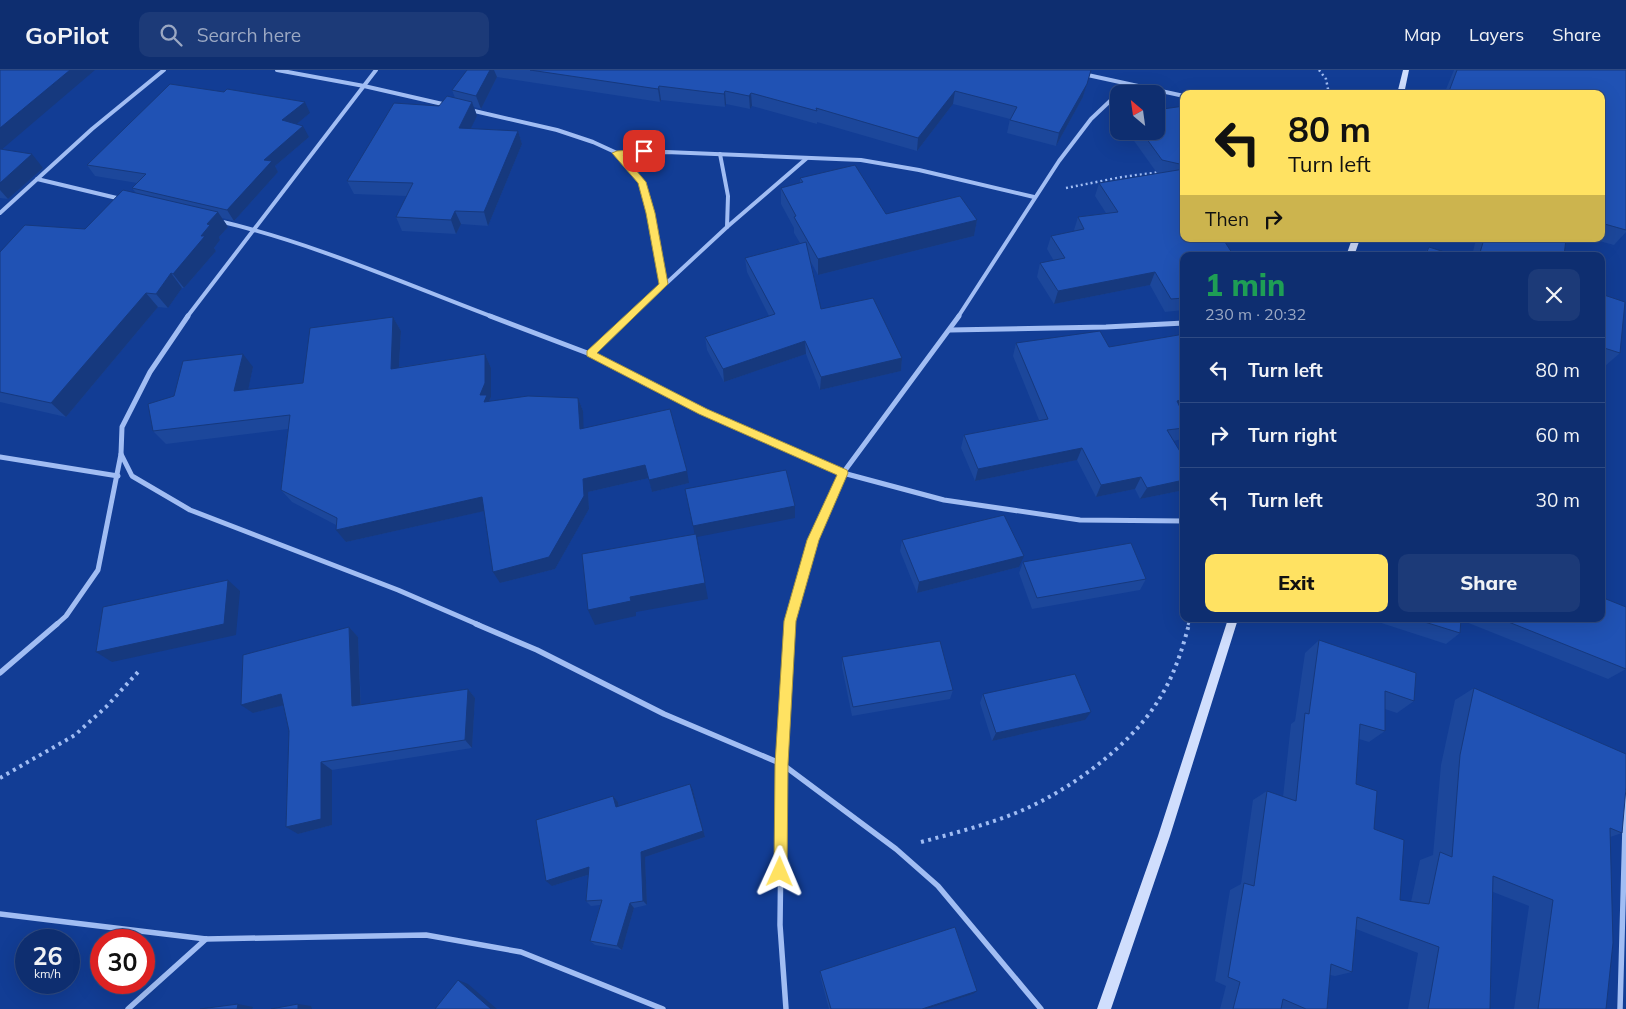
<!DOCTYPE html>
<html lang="en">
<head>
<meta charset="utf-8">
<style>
	body { margin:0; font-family:Mulish,sans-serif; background:#1c3a78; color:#f1f3f6; height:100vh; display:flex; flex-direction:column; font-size:19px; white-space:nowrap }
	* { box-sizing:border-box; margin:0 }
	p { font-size:16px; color:#9ba8c3 }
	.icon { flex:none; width:28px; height:28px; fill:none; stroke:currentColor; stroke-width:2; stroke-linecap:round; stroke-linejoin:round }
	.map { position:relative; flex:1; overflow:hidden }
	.side { position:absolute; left:1180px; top:182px; width:425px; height:370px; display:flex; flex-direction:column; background:#0e2e70; border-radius:10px; box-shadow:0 5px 20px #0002,0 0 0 1px #2e4a83 }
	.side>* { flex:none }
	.banner { position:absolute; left:1180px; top:20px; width:425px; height:152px; border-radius:10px; box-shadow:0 5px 20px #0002,0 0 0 1px #2e4a83; background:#ffe262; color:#111; overflow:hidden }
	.needle { width:32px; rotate:331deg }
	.fabs { position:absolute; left:1110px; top:15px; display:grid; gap:10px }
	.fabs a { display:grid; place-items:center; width:55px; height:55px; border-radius:10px; background:#0e2e70; box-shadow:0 5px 20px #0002,0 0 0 1px #2e4a83; font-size:25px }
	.speed { position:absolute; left:15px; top:859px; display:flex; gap:10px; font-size:25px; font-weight:700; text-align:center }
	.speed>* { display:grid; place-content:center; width:65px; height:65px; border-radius:50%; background:#0e2e70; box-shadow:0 5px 20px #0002,0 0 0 1px #2e4a83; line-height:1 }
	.speed small { font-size:12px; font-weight:400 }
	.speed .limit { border:8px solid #d22; background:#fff; color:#111 }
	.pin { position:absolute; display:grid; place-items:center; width:42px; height:42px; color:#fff; margin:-21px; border-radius:10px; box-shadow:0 2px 8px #0006 }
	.me { position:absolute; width:55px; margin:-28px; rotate:1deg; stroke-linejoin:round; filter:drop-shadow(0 0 4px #0008) }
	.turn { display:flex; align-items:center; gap:18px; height:105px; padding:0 25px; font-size:22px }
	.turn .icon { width:65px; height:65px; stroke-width:2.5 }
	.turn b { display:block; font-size:35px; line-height:42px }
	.then { display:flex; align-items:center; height:48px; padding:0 25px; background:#0003; gap:10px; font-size:19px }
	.round { display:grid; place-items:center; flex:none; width:52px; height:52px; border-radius:10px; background:#1c3a78 }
	.overview { display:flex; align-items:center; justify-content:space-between; height:85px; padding:0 25px }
	h1 { font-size:30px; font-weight:800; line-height:38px; color:#1e9e55 }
	.button { display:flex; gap:10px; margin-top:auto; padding:10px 25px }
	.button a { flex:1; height:58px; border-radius:10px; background:#ffe262; color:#111; font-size:20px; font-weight:800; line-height:58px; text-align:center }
	.button a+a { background:#1c3a78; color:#f1f3f6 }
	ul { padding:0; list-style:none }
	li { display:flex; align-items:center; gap:15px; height:65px; padding:0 25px; border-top:1px solid #2e4a83 }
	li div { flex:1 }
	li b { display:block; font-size:19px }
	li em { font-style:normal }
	header { display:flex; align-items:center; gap:30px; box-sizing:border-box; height:70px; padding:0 25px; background:#0e2e70; border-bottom:1px solid #2e4a83 }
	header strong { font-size:24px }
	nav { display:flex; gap:28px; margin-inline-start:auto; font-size:18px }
	.search { width:350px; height:45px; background:#1c3a78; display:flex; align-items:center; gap:12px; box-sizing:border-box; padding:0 18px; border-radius:10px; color:#9ba8c3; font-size:19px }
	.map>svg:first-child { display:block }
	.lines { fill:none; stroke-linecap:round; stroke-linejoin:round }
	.path-far2 { stroke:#a1bdf3; stroke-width:2.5; stroke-dasharray:2 3; stroke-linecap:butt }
	.path-far1 { stroke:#a1bdf3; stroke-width:3; stroke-dasharray:2.5 4; stroke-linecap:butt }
	.path { stroke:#a1bdf3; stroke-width:4; stroke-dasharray:3 4.5; stroke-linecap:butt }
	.street-far2 { stroke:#a1bdf3; stroke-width:4 }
	.street-far1 { stroke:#a1bdf3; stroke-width:5 }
	.street { stroke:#a1bdf3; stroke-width:5.5 }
	.secondary { fill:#d0defd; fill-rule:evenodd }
	.wall { fill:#1c479b }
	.shaded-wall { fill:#16397e }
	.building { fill:#2052b4; stroke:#16397e }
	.route { fill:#ffe262; stroke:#a69340 }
</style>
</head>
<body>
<header>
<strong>GoPilot</strong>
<div class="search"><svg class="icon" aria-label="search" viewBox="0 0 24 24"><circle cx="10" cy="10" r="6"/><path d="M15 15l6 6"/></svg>Search here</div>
<nav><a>Map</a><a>Layers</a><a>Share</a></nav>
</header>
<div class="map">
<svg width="1626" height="939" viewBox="0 0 1626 939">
	<rect width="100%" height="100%" fill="#123d95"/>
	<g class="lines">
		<g class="path-far2">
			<polyline points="1319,0 1326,9 1329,24"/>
			<polyline points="1066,118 1122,107 1161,102"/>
		</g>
		<polyline class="path-far1" points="1188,555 1190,549"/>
		<g class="path">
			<polyline points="0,708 75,665 106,637 138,602"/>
			<path d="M 921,772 C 955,763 990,754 1023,740 C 1071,719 1130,676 1158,631 C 1173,608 1182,581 1189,554"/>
		</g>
		<g class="street-far2">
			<polyline points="277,0 364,16 447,35"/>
			<polyline points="1083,4 1184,26"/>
			<polyline points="470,40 557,60 593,72 617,83 642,112 651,143 663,214"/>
			<polyline points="617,83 666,82 861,90 919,100 1034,127"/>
			<polyline points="720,84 728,126 727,157"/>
			<polyline points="37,109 121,129"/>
			<polyline points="0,143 92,59 164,0"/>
			<path d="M 219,151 C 313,173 403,213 493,247"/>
			<polyline points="187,247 376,0"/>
			<polyline points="630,247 727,157 807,88"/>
			<polyline points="958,247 1059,91 1091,49 1128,14"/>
		</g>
		<g class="street-far1">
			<polyline points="188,246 150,302 122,357 121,384 132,406 190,440 398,520 479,555"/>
			<polyline points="490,246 590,284 703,342 843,403 944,430 1080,450 1184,451"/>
			<polyline points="950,260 1106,257 1184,253"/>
			<polyline points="590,284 631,246"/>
			<polyline points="0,387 118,406"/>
			<polyline points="56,555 66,546 98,500 121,384"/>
			<polyline points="790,555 813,471 843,403 959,246"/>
		</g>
		<g class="street">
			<polyline points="476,554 537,580 664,644 782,694 896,779 938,816 1041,939"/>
			<polyline points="0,603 57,554"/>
			<polyline points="0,844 206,869 426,865 521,882 663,939"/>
			<polyline points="128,939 206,869"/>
			<polyline points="786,939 780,855 782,694 790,554"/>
			<polyline points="1620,939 1626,723"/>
		</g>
		<g class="secondary">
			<polygon points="1403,0 1409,0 1404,24 1397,24"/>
			<polygon points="1352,169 1360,169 1354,186 1346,186"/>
			<polygon points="1228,549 1238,549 1170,766 1111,939 1097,939 1158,766"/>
		</g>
	</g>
	<g class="wall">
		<polygon points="0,0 2,79 43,98 8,129 0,128"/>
		<polygon points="467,0 1091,0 1083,27 1056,76 1007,63 1010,49 953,34 917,81 817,52 817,54 752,36 750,39 726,34 725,37 661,30 660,32 497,7 481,39 474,37 477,46 470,59 518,61 522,74 488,156 461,154 456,164 402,161 396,147 407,126 354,124 347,111 439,36 455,28 452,20"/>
		<polygon points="1454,0 1626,0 1626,162 1614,175 1592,169 1601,169 1601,24 1444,24"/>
		<polygon points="1184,36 1184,240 1165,242 1150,215 1054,234 1037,207 1040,193 1054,191 1047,179 1051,166 1075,161 1074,160 1078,147 1106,143 1095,126 1099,113 1159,103 1157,103 1127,61 1156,61"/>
		<polygon points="310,43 296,54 309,67 275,96 278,102 234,151 222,148 228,157 219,167 220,170 214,178 216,181 184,218 182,218 168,238 158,237 66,347 0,332 0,182 85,159 136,123 132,118 137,113 95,106 87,95"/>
		<polygon points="800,108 886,144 977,150 974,166 818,205 811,192 821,239 902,288 901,301 820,320 806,284 724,312 707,280 705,267 769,246 747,202 745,188 800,173 794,163 794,158 781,134 781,118 800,113"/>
		<polygon points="1476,169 1566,169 1564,186 1472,186"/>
		<polygon points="1429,177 1457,186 1422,186"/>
		<polygon points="1601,224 1620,283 1605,296 1601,295"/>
		<polygon points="393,247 401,261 399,297 485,284 491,298 491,327 489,331 578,328 583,341 583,358 689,413 652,422 649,408 588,422 589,439 555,499 500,513 484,441 346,472 336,455 292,432 281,420 288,359 166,374 153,361 174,326 253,297 248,320 303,313"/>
		<polygon points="1016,273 1109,277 1181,341 1184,346 1184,367 1182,369 1173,371 1184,388 1184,420 1140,429 1135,419 1096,427 1077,390 975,411 961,378 964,365 1039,350 1013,286"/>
		<polygon points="902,470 1019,497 917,523 900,481"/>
		<polygon points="1023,492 1146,509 1140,520 1032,539 1019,503"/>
		<polygon points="1369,549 1601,549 1626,599 1608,609 1461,550 1460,563 1446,574"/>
		<polygon points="349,557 358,567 361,635 468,619 475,628 472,678 332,700 332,755 298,764 289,661 283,635 253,643"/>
		<polygon points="1319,570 1414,631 1397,643 1385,639 1385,661 1369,672 1359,669 1356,714 1400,830 1411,832 1420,790 1433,785 1441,695 1455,630 1474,618 1622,763 1610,767 1606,939 1514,939 1529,836 1493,822 1490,939 1408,939 1418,883 1356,859 1352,902 1335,906 1330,905 1327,939 1220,939 1226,916 1215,911 1230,820 1241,814 1253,730 1267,721 1283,727 1291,654 1295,651 1305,583"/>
		<polygon points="842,587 953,620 950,629 852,646 842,597"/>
		<polygon points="983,624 1085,650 992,671 980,633"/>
		<polygon points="693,720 705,767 645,787 647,835 634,838 622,880 595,875 590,871 600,835 591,836 586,831 588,805 552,816 613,726 618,732 619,736"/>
		<polygon points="820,901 973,924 927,939 829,939 820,905"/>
	</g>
	<g class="shaded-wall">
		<polygon points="70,0 95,0 0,81 0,58"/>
		<polygon points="490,0 494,0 497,7 481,39 476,26"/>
		<polygon points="1091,0 1083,27 1056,76 1059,63"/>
		<polygon points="659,16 661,30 660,32 658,19"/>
		<polygon points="725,21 726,34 725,37 724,24"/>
		<polygon points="955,21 953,34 917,81 918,68"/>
		<polygon points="751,23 752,36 750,39 749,26"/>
		<polygon points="305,32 310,43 288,61 282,50"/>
		<polygon points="472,32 477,46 464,72 459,58"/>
		<polygon points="303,56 309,67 275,96 278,102 234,151 227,140 264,90"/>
		<polygon points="518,61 522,74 488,156 484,142"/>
		<polygon points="32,84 43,98 8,129 0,120 0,113"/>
		<polygon points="455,141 461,154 456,164 451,150"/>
		<polygon points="218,142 228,157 219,167 220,170 214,178 216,181 184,218 173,204 201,166 207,154"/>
		<polygon points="977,150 974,166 818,205 818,189"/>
		<polygon points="1155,202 1150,215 1054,234 1058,221"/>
		<polygon points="171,203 182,218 168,238 156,224"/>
		<polygon points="146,223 158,237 66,347 51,333"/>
		<polygon points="393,247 401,261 398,312 391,299"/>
		<polygon points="805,271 806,284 724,312 723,299"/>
		<polygon points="243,284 253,297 245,335 234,321"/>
		<polygon points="485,284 491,298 491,327 489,331 493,338 486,338 480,325"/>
		<polygon points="902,288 901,301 820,320 821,307"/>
		<polygon points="578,328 583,341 584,372 580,359"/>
		<polygon points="1184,329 1184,340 1170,343 1177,331"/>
		<polygon points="1082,378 1077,390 975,411 978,399"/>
		<polygon points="645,395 649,408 588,422 589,439 555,499 500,513 493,502 583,409"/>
		<polygon points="687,401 689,413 652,422 649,410"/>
		<polygon points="1141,407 1135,419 1096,427 1101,415"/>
		<polygon points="1184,410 1184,420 1140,429 1147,418"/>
		<polygon points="482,427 489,440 346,472 336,460"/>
		<polygon points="795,436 795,448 697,467 708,529 636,542 636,546 595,555 588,540 630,527 695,467 693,456"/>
		<polygon points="1024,486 1019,497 917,523 919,512"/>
		<polygon points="228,510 240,521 236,565 112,592 96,582"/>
		<polygon points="349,557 358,567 361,645 352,636"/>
		<polygon points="468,619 475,628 472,678 465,670"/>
		<polygon points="281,624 292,633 253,643 241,635"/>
		<polygon points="1091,642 1085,650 992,671 996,663"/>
		<polygon points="321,692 332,700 332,755 298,764 286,757"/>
		<polygon points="690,714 693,720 705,767 645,787 647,835 643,831 641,782"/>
		<polygon points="613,726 618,732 620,744 616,737"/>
		<polygon points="589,797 594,803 552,816 546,811"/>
		<polygon points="630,833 634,838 622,880 617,876"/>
		<polygon points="458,910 468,914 497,939 491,939"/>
		<polygon points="977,921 973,924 927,939 922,939"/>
		<polygon points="238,934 253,937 252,939 237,939"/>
		<polygon points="298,934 311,936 312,939 298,939"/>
	</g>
	<g class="building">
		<polygon points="0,0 70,0 0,58"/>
		<polygon points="467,0 490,0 476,26 452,20"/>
		<polygon points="530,0 1091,0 1087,14 1059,63 1010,50 1017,37 955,21 918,68 816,38 817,41 751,23 749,26 725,21 724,24 659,16 658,19"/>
		<polygon points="1457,0 1626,0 1626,160 1601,153 1601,24 1448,24"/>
		<polygon points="170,14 224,22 227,19 305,32 282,50 303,56 264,90 272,91 227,140 132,118 146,104 87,95"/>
		<polygon points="447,26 472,32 459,58 518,61 484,142 455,141 451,150 396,147 413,113 347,111 394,33 439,36"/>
		<polygon points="1184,36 1184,95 1162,90 1141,61 1156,61 1156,40"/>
		<polygon points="0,79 32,84 0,113"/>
		<polygon points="855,95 886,144 960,126 977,150 818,189 794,147 796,146 781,118 803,112 800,108"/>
		<polygon points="1184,99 1184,169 1223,169 1234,186 1184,186 1184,228 1171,229 1155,202 1058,221 1040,193 1065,188 1051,166 1084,159 1078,147 1118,142 1099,113"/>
		<polygon points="123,120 218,142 207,154 210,155 201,166 205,166 173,204 171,203 156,224 146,223 51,333 0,322 0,182 25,155 85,159"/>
		<polygon points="1484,169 1566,169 1564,186 1479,186"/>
		<polygon points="806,172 821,239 873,228 902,288 821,307 805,271 723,299 705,267 775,244 745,188"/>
		<polygon points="1429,177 1457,186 1425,186"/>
		<polygon points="1601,224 1625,232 1620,283 1601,277"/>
		<polygon points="393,247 391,299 485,284 485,313 480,325 487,325 484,332 528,326 578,328 580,359 670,339 687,401 649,410 645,395 583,409 584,426 549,487 493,502 482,427 336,460 337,448 281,420 290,345 153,361 148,334 174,326 183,291 243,284 234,321 303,313 310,258"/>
		<polygon points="1100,261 1109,277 1184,264 1184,329 1177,331 1184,346 1184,358 1167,360 1184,388 1184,410 1147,418 1141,407 1101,415 1082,378 978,399 964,365 1048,349 1016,273"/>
		<polygon points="786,400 795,436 693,456 685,419"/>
		<polygon points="1004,445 1024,486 919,512 902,470"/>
		<polygon points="696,464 705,513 630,527 631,531 588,540 582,484"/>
		<polygon points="1131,473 1146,509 1037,528 1023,492"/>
		<polygon points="228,510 224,554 96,582 103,537"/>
		<polygon points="1601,527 1626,537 1626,599 1501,549 1601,549"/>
		<polygon points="1415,549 1461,549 1460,563"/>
		<polygon points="349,557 352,636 468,619 465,670 321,692 321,749 286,757 289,661 281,624 241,635 243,585"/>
		<polygon points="1319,570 1416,603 1414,631 1385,621 1385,661 1360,654 1356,714 1377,721 1374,759 1404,770 1400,830 1429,834 1440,782 1452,787 1460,685 1474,618 1626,684 1626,718 1622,763 1610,758 1613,873 1606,939 1538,939 1553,830 1493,806 1490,939 1428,939 1439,877 1357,847 1352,902 1331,894 1327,939 1306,939 1283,929 1281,939 1233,939 1240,912 1228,907 1244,813 1254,816 1267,721 1296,731 1305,643 1309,644"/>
		<polygon points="940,571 953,620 853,637 842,587"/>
		<polygon points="1075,604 1091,642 996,663 983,624"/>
		<polygon points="690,714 703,761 641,782 643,831 630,833 617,876 590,871 602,830 586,831 589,797 546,811 536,750 613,726 616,737"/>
		<polygon points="955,857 977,921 922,939 831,939 820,901"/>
		<polygon points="458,910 491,939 435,939"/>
		<polygon points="238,934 237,939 200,939"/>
		<polygon points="298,934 298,939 271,939"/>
	</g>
	<polygon class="route" points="644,79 648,81 646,83 623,85 646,112 655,143 668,214 597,283 707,339 847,400 848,403 819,470 796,551 788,694 787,802 785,806 780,808 776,806 774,802 775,694 784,551 807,470 837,405 699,344 587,286 587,281 659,214 646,143 638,113 612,83 617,81"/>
</svg>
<div class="fabs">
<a><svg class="needle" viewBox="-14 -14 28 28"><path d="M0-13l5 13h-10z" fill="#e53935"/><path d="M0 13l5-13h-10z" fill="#9ba8c3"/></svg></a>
</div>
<div class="speed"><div>26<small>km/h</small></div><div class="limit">30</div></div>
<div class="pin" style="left:644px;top:81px;background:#d93025"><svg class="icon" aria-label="arrive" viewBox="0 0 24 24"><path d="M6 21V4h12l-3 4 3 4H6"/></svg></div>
<svg class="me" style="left:780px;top:802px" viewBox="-20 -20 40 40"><path d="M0-17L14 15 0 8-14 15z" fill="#ffe262" stroke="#fff" stroke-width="4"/></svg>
<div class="banner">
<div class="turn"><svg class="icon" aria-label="left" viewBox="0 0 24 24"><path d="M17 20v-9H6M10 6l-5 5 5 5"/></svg><div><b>80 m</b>Turn left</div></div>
<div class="then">Then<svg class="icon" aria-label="right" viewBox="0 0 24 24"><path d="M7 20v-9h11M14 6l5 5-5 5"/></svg></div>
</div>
<section class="side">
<div class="overview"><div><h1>1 min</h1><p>230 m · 20:32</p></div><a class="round"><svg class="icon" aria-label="close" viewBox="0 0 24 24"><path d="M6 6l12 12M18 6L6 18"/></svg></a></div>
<ul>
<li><svg class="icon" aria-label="left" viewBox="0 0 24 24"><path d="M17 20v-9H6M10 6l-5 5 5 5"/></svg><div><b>Turn left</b></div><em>80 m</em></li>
<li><svg class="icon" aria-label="right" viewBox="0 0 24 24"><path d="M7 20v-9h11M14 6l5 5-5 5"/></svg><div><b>Turn right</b></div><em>60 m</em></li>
<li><svg class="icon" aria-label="left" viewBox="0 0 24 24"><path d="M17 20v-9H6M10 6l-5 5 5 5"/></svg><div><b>Turn left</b></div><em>30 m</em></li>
</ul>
<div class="button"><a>Exit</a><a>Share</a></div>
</section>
</div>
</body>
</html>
